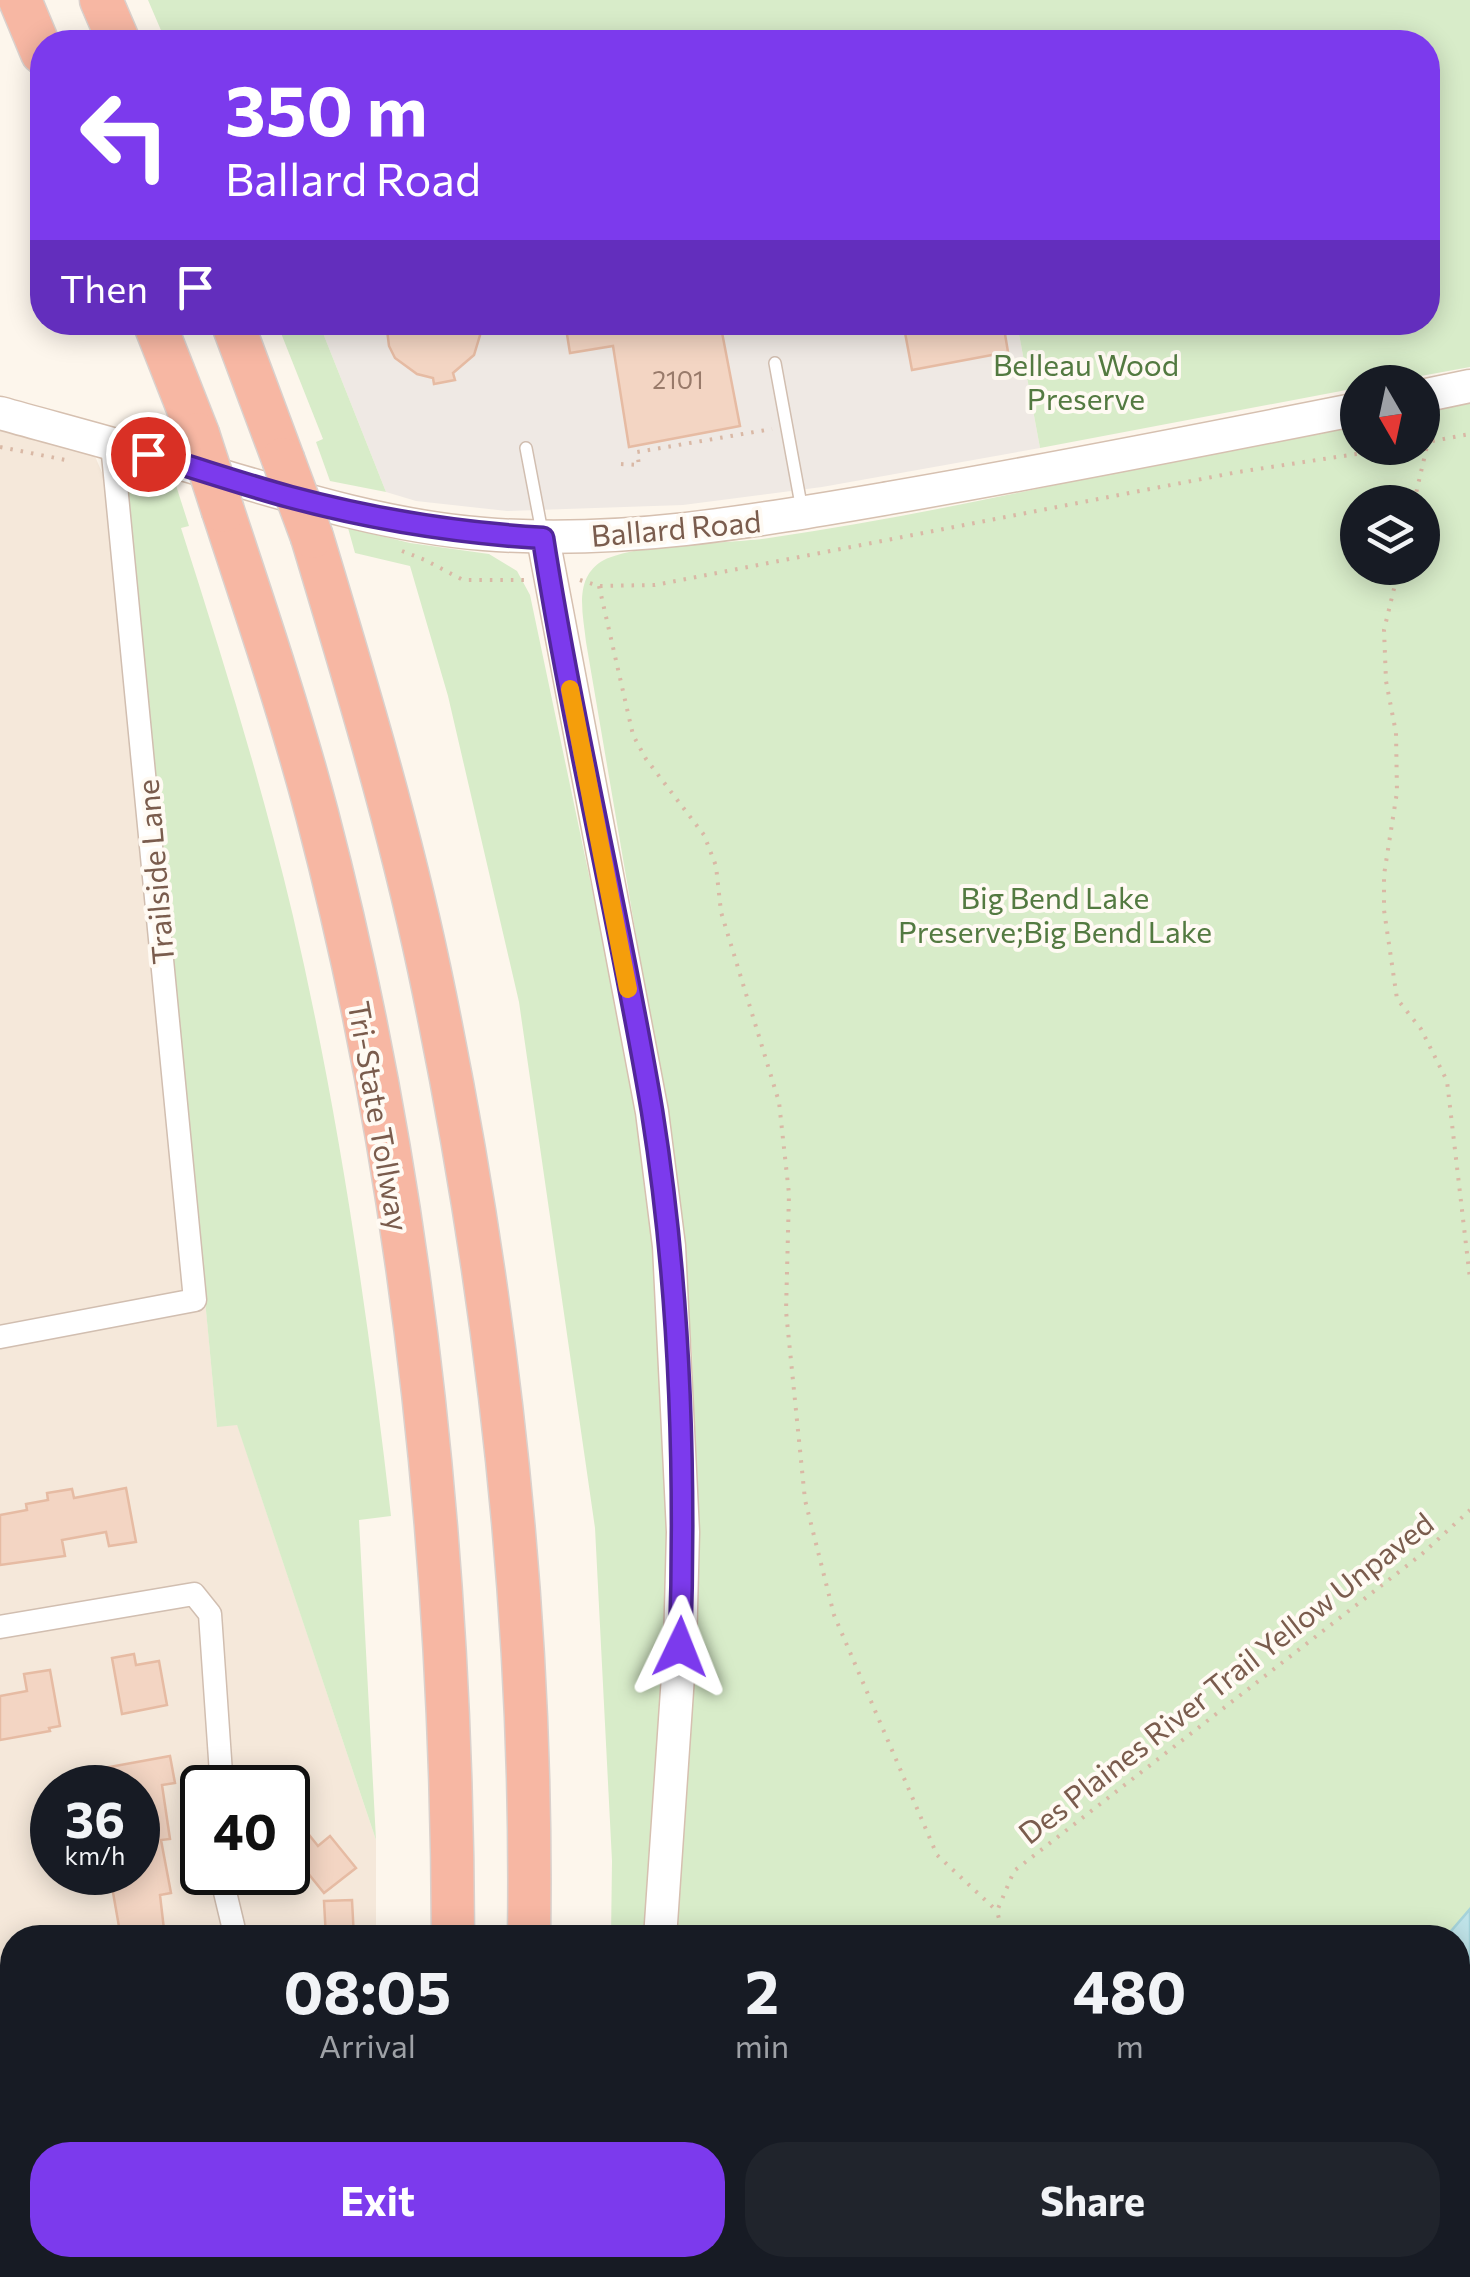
<!DOCTYPE html>
<html lang="en">
<head>
<meta charset="utf-8">
<style>
	body { margin:0; font-family:Commissioner,sans-serif; background:#20242c; color:#f1f3f6; height:100vh; display:flex; flex-direction:column; font-size:38px; white-space:nowrap }
	* { box-sizing:border-box; margin:0 }
	p { font-size:32px; color:#9ea1a6 }
	.icon { flex:none; width:55px; height:55px; fill:none; stroke:currentColor; stroke-width:2; stroke-linecap:round; stroke-linejoin:round }
	.map { position:relative; flex:1; overflow:hidden }
	.details { position:absolute; left:0px; top:1925px; width:1470px; height:352px; display:flex; flex-direction:column; background:#171b24; border-radius:40px 40px 0 0; box-shadow:0 5px 25px #0003 }
	.details>* { flex:none }
	.top-card { position:absolute; left:30px; top:30px; width:1410px; height:305px; border-radius:40px; box-shadow:0 5px 25px #0003; background:#7c3aed; color:#fff; overflow:hidden }
	.needle { width:65px; rotate:171deg }
	.tools { position:absolute; left:1340px; top:365px; display:grid; gap:20px }
	.tools a { display:grid; place-items:center; width:100px; height:100px; border-radius:50%; background:#171b24; box-shadow:0 5px 25px #0003; font-size:50px }
	.speed { position:absolute; left:30px; top:1765px; display:flex; gap:20px; font-size:50px; font-weight:700; text-align:center }
	.speed>* { display:grid; place-content:center; width:130px; height:130px; border-radius:50%; background:#171b24; box-shadow:0 5px 25px #0003; line-height:1 }
	.speed small { font-size:25px; font-weight:400 }
	.speed .limit { border:5px solid #111; border-radius:15px; background:#fff; color:#111 }
	.pin { position:absolute; display:grid; place-items:center; width:85px; height:85px; color:#fff; margin:-42px; border:5px solid #fff; border-radius:50%; box-shadow:0 2px 10px #0007 }
	.me { position:absolute; width:110px; margin:-55px; rotate:2deg; stroke-linejoin:round; filter:drop-shadow(0 0 8px #0008) }
	.turn { display:flex; align-items:center; gap:35px; height:210px; padding:0 30px; font-size:45px }
	.turn .icon { width:130px; height:130px; stroke-width:2.5 }
	.turn b { display:block; font-size:70px; line-height:85px }
	.then { display:flex; align-items:center; height:95px; padding:0 30px; background:#0003; gap:20px; font-size:38px }
	.eta { display:flex; justify-content:space-evenly; align-items:center; height:170px; text-align:center }
	.eta b { font-size:60px; font-weight:700; line-height:70px }
	.primary-button { display:flex; gap:20px; margin-top:auto; padding:20px 30px }
	.primary-button a { flex:1; height:115px; border-radius:40px; background:#7c3aed; color:#fff; font-size:40px; font-weight:700; line-height:115px; text-align:center }
	.primary-button a+a { background:#20242c; color:#f1f3f6 }
	.map>svg:first-child { display:block }
	.residential { fill:#f5e8da; fill-rule:evenodd }
	.industrial { fill:#efe9e4 }
	.green { fill:#d8ecc9; fill-rule:evenodd }
	.water { fill:#bfe3e8; stroke:#a5d3da; stroke-width:2.5 }
	.building { fill:#f3d5c3; stroke:#e6bba3; stroke-width:2.5 }
	.lines { fill:none; stroke-linecap:round; stroke-linejoin:round }
	.lane-casing { stroke:#d1beb0; stroke-width:14 }
	.street-casing { stroke:#d1beb0; stroke-width:25 }
	.secondary-casing { stroke:#d6c0b0; stroke-width:35 }
	.highway-casing { stroke:#dad1cd; stroke-width:45 }
	.path { stroke:#d9b8a5; stroke-width:4; stroke-dasharray:2.5 8; stroke-linecap:butt }
	.lane { stroke:#fff; stroke-width:11 }
	.street { stroke:#fff; stroke-width:22 }
	.secondary { stroke:#fff; stroke-width:32 }
	.highway { stroke:#f7b7a3; stroke-width:42 }
	.highway-bridge-casing { stroke:#dad1cd; stroke-width:45; stroke-linecap:butt }
	.highway-bridge { stroke:#f7b7a3; stroke-width:42 }
	.route-casing { stroke:#51269a; stroke-width:25 }
	.route { stroke:#7c3aed; stroke-width:18 }
	.slow { stroke:#f59e0b; stroke-width:18 }
	.labels { text-anchor:middle; dominant-baseline:central; stroke-width:8; stroke-linejoin:round; paint-order:stroke }
	.number-label { font-size:25px; fill:#987a6a }
	.park-label { font-size:30px; fill:#537a41; stroke:#fffaf3 }
	.street-label { font-size:30px; fill:#7a5c4d; stroke:#fffaf3 }
</style>
</head>
<body>
<div class="map">
<svg width="1470" height="2277" viewBox="0 0 1470 2277">
	<rect width="100%" height="100%" fill="#fdf6ec"/>
	<path class="residential" d="M 0,427 L 94,454 L 104,477 L 128,485 L 217,1426 L 237,1424 L 376,1840 L 376,1937 L 12,1938 L 12,2265 L 363,2265 L 362,2277 L 0,2277 ZM 52,1788 L 138,1788 L 138,1872 L 52,1872 ZM 202,1788 L 288,1788 L 288,1872 L 202,1872 Z"/>
	<polygon class="industrial" points="319,323 1017,323 1040,448 822,487 683,505 507,511 416,501 386,492"/>
	<g class="green">
		<polygon points="148,0 1470,0 1470,367 1388,382 1358,382 1357,388 1040,448 1017,323 1428,322 1428,42 166,42"/>
		<polygon points="277,323 319,323 386,492 330,481 316,442 323,439"/>
		<path d="M 1470,398 L 1470,1909 L 1446,1937 L 675,1937 L 697,1523 L 692,1352 L 683,1251 L 650,1017 L 586,642 C 583,613 573,577 604,560 C 638,543 727,544 769,538 C 967,509 1162,460 1357,420 L 1358,448 L 1422,448 L 1423,407 ZM 1358,502 L 1422,502 L 1422,568 L 1358,568 Z"/>
		<path d="M 146,470 L 172,473 L 189,526 L 181,528 C 222,656 262,785 293,916 C 339,1114 368,1315 391,1516 L 359,1520 L 376,1840 L 237,1425 L 217,1427 L 128,485 L 137,472 Z"/>
		<polygon points="348,528 410,543 489,554 517,571 530,595 617,1008 635,1107 655,1262 668,1546 666,1637 646,1937 611,1937 612,1861 595,1528 519,1002 448,696 410,566 355,553"/>
		<polygon points="652,2265 1265,2265 1265,2277 651,2277"/>
	</g>
	<g class="water">
		<polygon points="1470,1909 1470,2029 1458,2043 1458,1938 1446,1937"/>
		<polygon points="1265,2265 1348,2265 1349,2277 1265,2277"/>
	</g>
	<g class="building">
		<polygon points="386,322 484,322 474,355 453,373 455,380 434,384 433,378 417,374 395,358 389,346"/>
		<polygon points="565,322 720,322 740,426 629,447 613,346 570,353"/>
		<polygon points="903,322 1003,322 1008,352 912,370"/>
		<polygon points="126,1488 136,1542 109,1546 106,1532 62,1540 65,1556 0,1565 0,1515 27,1510 26,1504 48,1500 47,1493 72,1489 74,1498"/>
		<polygon points="134,1654 136,1665 159,1661 167,1705 122,1714 112,1658"/>
		<polygon points="50,1670 60,1726 49,1728 50,1731 0,1740 0,1696 27,1691 24,1674"/>
		<polygon points="170,1756 175,1783 162,1785 170,1839 161,1840 171,1893 160,1895 165,1938 121,1938 111,1881 138,1876 138,1788 108,1788 104,1768"/>
		<polygon points="310,1836 318,1846 330,1836 356,1868 324,1893 290,1851"/>
		<polygon points="352,1900 354,1938 326,1938 324,1901"/>
	</g>
	<g class="lines">
		<defs>
			<g id="lane">
				<polyline points="775,363 802,510"/>
				<polyline points="526,448 542,532"/>
			</g>
			<g id="street">
				<polyline points="0,1337 195,1300 112,444"/>
				<polyline points="0,1627 194,1594 210,1614 222,1788"/>
				<polyline points="224,1872 224,1888 236,1938"/>
			</g>
			<g id="secondary">
				<polyline points="1422,396 1470,386"/>
				<path d="M 0,413 C 61,430 122,446 182,464 C 281,493 381,526 484,534 C 620,545 756,521 889,498 C 1046,471 1202,440 1358,409"/>
				<polyline points="543,538 652,1112 669,1246 683,1532 680,1647 660,1938"/>
				<polyline points="637,2277 637,2265"/>
			</g>
			<g id="highway">
				<polyline points="20,0 42,53"/>
				<polyline points="101,0 119,42"/>
				<polyline points="154,322 198,434"/>
				<polyline points="232,322 283,459"/>
				<path d="M 223,511 C 256,611 290,712 317,814 C 413,1180 452,1560 453,1938"/>
				<path d="M 312,537 C 355,680 398,822 429,968 C 496,1286 534,1612 529,1938"/>
				<polyline points="439,2277 440,2265"/>
				<polyline points="517,2277 518,2265"/>
			</g>
		</defs>
		<use href="#lane" class="lane-casing"/>
		<use href="#street" class="street-casing"/>
		<use href="#secondary" class="secondary-casing"/>
		<use href="#highway" class="highway-casing"/>
		<g class="path">
			<polyline points="1422,443 1470,434"/>
			<polyline points="0,447 71,461"/>
			<polyline points="621,464 639,465 637,452 772,429"/>
			<polyline points="1414,502 1428,442"/>
			<polyline points="402,551 425,560 463,580 526,580"/>
			<polyline points="1399,568 1384,630 1386,681 1396,733 1397,792 1384,875 1384,910 1397,999 1421,1029 1447,1081 1470,1279"/>
			<polyline points="580,580 599,586 655,585 1238,472 1396,448"/>
			<polyline points="599,586 633,735 646,759 704,835 716,866 721,912 779,1102 789,1194 786,1311 805,1500 834,1615 937,1855 997,1911"/>
			<polyline points="1004,1938 997,1911 1014,1871 1422,1554 1470,1510"/>
			<polyline points="1113,2265 1114,2277"/>
		</g>
		<use href="#lane" class="lane"/>
		<use href="#street" class="street"/>
		<use href="#secondary" class="secondary"/>
		<use href="#highway" class="highway"/>
		<defs>
			<g id="highway-bridge">
				<polyline points="198,434 223,511"/>
				<polyline points="283,459 312,537"/>
			</g>
		</defs>
		<use href="#highway-bridge" class="highway-bridge-casing"/>
		<use href="#highway-bridge" class="highway-bridge"/>
	</g>
	<g class="lines">
		<defs>
			<path id="route" d="M 148,454 C 196,468 242,484 290,497 C 372,519 458,533 543,538 C 573,730 620,919 652,1111 C 680,1287 686,1469 680,1647"/>
		</defs>
		<use href="#route" class="route-casing"/>
		<use href="#route" class="route"/>
		<polyline class="slow" points="570,689 628,989"/>
	</g>
	<g class="labels">
		<g class="number-label">
			<text x="678" y="379">2101</text>
		</g>
		<g class="park-label">
			<text x="1086" y="363">Belleau Wood<tspan x="1086" dy="34">Preserve</tspan></text>
			<text x="1055" y="896">Big Bend Lake<tspan x="1055" dy="34">Preserve;Big Bend Lake</tspan></text>
		</g>
		<g class="street-label">
			<text transform="translate(676 527) rotate(-5)">Ballard Road</text>
			<text transform="translate(154 872) rotate(-95)">Trailside Lane</text>
			<text transform="translate(380 1116) rotate(80)">Tri-State Tollway</text>
			<text transform="translate(1225 1677) rotate(-38)">Des Plaines River Trail Yellow Unpaved</text>
		</g>
	</g>
</svg>
<div class="tools">
<a><svg class="needle" viewBox="-14 -14 28 28"><path d="M0-13l5 13h-10z" fill="#e53935"/><path d="M0 13l5-13h-10z" fill="#9ea1a6"/></svg></a>
<a><svg class="icon" aria-label="layers" viewBox="0 0 24 24"><path d="M12 4l9 5-9 5-9-5zM3 14l9 5 9-5"/></svg></a>
</div>
<div class="speed"><div>36<small>km/h</small></div><div class="limit">40</div></div>
<div class="pin" style="left:148px;top:454px;background:#d93025"><svg class="icon" aria-label="arrive" viewBox="0 0 24 24"><path d="M6 21V4h12l-3 4 3 4H6"/></svg></div>
<svg class="me" style="left:680px;top:1647px" viewBox="-20 -20 40 40"><path d="M0-17L14 15 0 8-14 15z" fill="#7c3aed" stroke="#fff" stroke-width="4"/></svg>
<div class="top-card">
<div class="turn"><svg class="icon" aria-label="left" viewBox="0 0 24 24"><path d="M17 20v-9H6M10 6l-5 5 5 5"/></svg><div><b>350 m</b>Ballard Road</div></div>
<div class="then">Then<svg class="icon" aria-label="arrive" viewBox="0 0 24 24"><path d="M6 21V4h12l-3 4 3 4H6"/></svg></div>
</div>
<section class="details">
<div class="eta">
<div><b>08:05</b><p>Arrival</p></div>
<div><b>2</b><p>min</p></div>
<div><b>480</b><p>m</p></div>
</div>
<div class="primary-button"><a>Exit</a><a>Share</a></div>
</section>
</div>
</body>
</html>
